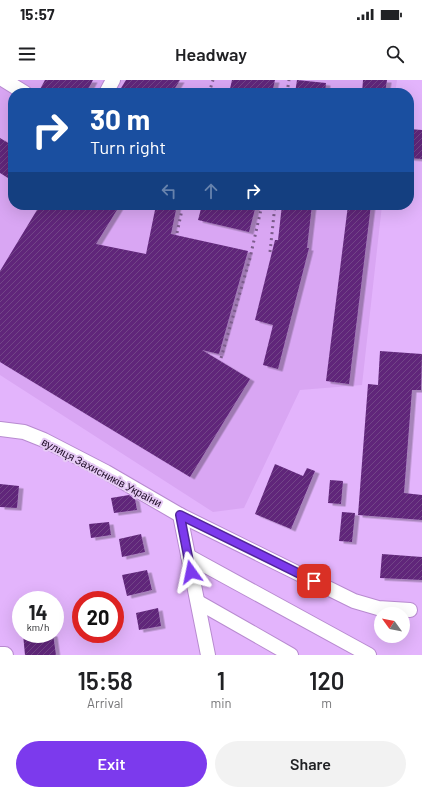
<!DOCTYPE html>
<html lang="en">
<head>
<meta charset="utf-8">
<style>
	body { margin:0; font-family:Barlow,sans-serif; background:#f2f2f2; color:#202124; height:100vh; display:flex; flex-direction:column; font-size:15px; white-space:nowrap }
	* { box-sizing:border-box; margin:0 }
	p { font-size:13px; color:#757577 }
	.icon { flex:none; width:22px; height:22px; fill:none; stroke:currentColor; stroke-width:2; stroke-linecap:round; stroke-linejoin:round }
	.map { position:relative; height:575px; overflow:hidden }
	.drawer { display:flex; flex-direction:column; background:#fff; flex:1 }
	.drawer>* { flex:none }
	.banner { position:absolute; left:8px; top:8px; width:406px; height:122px; border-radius:16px; box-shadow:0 4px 16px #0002; background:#1a4fa0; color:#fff; overflow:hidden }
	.needle { width:26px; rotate:303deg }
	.controls { position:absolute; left:374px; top:527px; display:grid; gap:8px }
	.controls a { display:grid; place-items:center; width:36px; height:36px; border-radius:50%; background:#fff; box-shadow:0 4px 16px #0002; font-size:20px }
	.speed { position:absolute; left:12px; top:511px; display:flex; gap:8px; font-size:20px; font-weight:700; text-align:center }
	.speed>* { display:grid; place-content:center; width:52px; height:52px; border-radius:50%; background:#fff; box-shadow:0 4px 16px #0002; line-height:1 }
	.speed small { font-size:10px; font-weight:400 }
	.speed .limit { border:6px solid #d22; background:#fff; color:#111 }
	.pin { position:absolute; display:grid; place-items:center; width:34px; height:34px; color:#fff; margin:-17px; border-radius:8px; box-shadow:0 2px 6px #0006 }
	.me { position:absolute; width:44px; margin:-22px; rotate:348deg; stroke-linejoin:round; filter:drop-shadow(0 0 3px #0008) }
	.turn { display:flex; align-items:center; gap:14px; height:84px; padding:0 16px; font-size:18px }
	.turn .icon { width:52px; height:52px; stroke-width:2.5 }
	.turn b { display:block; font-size:28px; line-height:34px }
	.lanes { display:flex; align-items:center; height:38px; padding:0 16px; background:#0003; justify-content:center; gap:20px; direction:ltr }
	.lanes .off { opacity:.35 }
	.eta { display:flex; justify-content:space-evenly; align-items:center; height:68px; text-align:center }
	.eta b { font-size:24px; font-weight:600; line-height:28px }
	.action { display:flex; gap:8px; margin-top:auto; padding:8px 16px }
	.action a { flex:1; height:46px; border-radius:24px; background:#7c3aed; color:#fff; font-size:16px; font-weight:600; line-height:46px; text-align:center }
	.action a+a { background:#f2f2f2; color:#202124 }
	.status { display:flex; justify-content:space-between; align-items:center; height:28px; padding:0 20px; background:#fff; direction:ltr }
	.status svg { height:11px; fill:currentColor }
	header { display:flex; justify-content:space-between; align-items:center; height:52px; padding:0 16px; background:#fff; font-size:18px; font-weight:600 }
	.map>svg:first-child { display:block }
	.built { fill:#d9a6f3 }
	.building { fill:url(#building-hatch); filter:url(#shadow) }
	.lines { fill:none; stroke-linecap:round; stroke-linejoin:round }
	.minor-casing { stroke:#b88bd0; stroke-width:16 }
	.minor { stroke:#fff; stroke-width:14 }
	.rail { stroke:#7c5c8c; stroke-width:3; stroke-dasharray:2 4; stroke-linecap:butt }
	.route-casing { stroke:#51269a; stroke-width:10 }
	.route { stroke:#7c3aed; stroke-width:7 }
	.labels { text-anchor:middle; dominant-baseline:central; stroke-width:4; stroke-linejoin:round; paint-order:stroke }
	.street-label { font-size:11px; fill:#1c0a24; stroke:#e6caf5 }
</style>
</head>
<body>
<div class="status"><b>15:57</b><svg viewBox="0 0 49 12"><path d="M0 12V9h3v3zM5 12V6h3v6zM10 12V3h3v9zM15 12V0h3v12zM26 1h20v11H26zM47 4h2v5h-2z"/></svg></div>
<header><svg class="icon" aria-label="menu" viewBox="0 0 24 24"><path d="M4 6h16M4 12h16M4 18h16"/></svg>Headway<svg class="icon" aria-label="search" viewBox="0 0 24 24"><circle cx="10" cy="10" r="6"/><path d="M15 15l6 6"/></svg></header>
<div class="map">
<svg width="422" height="575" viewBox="0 0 422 575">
	<defs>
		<pattern id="building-hatch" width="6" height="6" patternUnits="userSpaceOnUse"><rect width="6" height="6" fill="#60277a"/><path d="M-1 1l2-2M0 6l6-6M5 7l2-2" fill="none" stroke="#724487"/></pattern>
		<filter id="shadow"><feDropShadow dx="4.5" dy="2.5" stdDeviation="0" flood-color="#0004"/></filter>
	</defs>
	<rect width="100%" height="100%" fill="#e3b4fc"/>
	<polygon class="built" points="0,0 397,0 395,13 13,13 13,125 382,125 362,305 300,310 244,428 213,432 0,295"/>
	<g class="building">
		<polygon points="45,0 93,0 86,13 38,13"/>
		<polygon points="126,0 180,0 172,13 118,13"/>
		<polygon points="232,0 275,0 272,13 229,13"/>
		<polygon points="297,0 326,3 325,13 295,13"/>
		<polygon points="363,0 387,0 385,13 362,13"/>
		<polygon points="409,49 422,50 422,79 409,78"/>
		<polygon points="0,58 13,66 13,101 0,93"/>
		<polygon points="40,125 120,125 96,164 146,174 156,125 177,125 171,154 248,171 219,274 202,270 250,299 190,397 0,282 0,191"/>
		<polygon points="202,125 256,125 249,152 198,140"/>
		<polygon points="282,125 312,125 307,168 309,168 278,289 263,285 273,245 255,240 275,160 278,160"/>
		<polygon points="348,125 371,125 349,304 326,301"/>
		<polygon points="380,271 422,274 421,310 412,310 404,413 422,415 422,440 358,435 368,304 378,305"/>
		<polygon points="275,384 303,396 307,388 315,391 291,449 255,434"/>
		<polygon points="330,400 343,401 341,424 328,423"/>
		<polygon points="0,404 19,406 17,428 0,427"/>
		<polygon points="129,415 135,419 137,430 114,433 111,418"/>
		<polygon points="342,432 355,433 352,462 339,461"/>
		<polygon points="109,442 111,455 91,458 89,444"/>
		<polygon points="141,454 145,472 122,477 119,459"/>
		<polygon points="382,474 422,477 422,500 380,498"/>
		<polygon points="147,490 152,510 127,516 122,495"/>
		<polygon points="158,528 161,546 139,550 136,533"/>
		<polygon points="23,554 53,554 56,575 25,575"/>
	</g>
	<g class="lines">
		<defs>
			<g id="minor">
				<polyline points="4,0 25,13"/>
				<polyline points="106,13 113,0"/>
				<polyline points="0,349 24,352 44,360 106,392 180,435 354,521 378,528 410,530"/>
				<polyline points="180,435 208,575"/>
				<polyline points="188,476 369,575"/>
				<polyline points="198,522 291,575"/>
				<polyline points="0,574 5,574 6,575"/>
			</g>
		</defs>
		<use href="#minor" class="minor-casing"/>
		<use href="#minor" class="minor"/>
		<g class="rail">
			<polyline points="209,13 213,0"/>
			<polyline points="287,13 289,0"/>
			<polyline points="177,153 183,125"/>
			<polyline points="270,172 275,125"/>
			<polyline points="221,278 250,178 262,125"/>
		</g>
	</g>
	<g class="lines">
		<defs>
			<polyline id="route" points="191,492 180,435 314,501"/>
		</defs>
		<use href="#route" class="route-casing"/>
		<use href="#route" class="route"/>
	</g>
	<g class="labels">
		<g class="street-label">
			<text transform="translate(102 392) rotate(28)">вулиця Захисників України</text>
		</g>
	</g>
</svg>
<div class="controls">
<a><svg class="needle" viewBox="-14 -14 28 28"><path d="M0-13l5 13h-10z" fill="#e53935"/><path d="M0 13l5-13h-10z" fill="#757577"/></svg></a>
</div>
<div class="speed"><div>14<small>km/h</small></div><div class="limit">20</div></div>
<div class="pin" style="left:314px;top:501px;background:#d93025"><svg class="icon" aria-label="arrive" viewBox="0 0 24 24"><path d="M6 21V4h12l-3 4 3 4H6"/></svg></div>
<svg class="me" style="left:191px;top:492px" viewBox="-20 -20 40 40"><path d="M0-17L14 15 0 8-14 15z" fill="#7c3aed" stroke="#fff" stroke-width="4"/></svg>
<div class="banner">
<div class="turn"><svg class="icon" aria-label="right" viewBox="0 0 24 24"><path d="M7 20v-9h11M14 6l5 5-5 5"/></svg><div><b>30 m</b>Turn right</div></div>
<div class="lanes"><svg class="icon off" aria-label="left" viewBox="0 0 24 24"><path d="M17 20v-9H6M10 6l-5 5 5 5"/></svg><svg class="icon off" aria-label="ahead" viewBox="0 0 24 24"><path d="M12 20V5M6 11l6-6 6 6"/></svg><svg class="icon" aria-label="right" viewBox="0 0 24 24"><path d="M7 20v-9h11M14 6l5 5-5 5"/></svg></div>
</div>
</div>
<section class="drawer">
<div class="eta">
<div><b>15:58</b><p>Arrival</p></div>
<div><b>1</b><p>min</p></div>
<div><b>120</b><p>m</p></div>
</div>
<div class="action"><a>Exit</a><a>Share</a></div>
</section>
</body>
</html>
